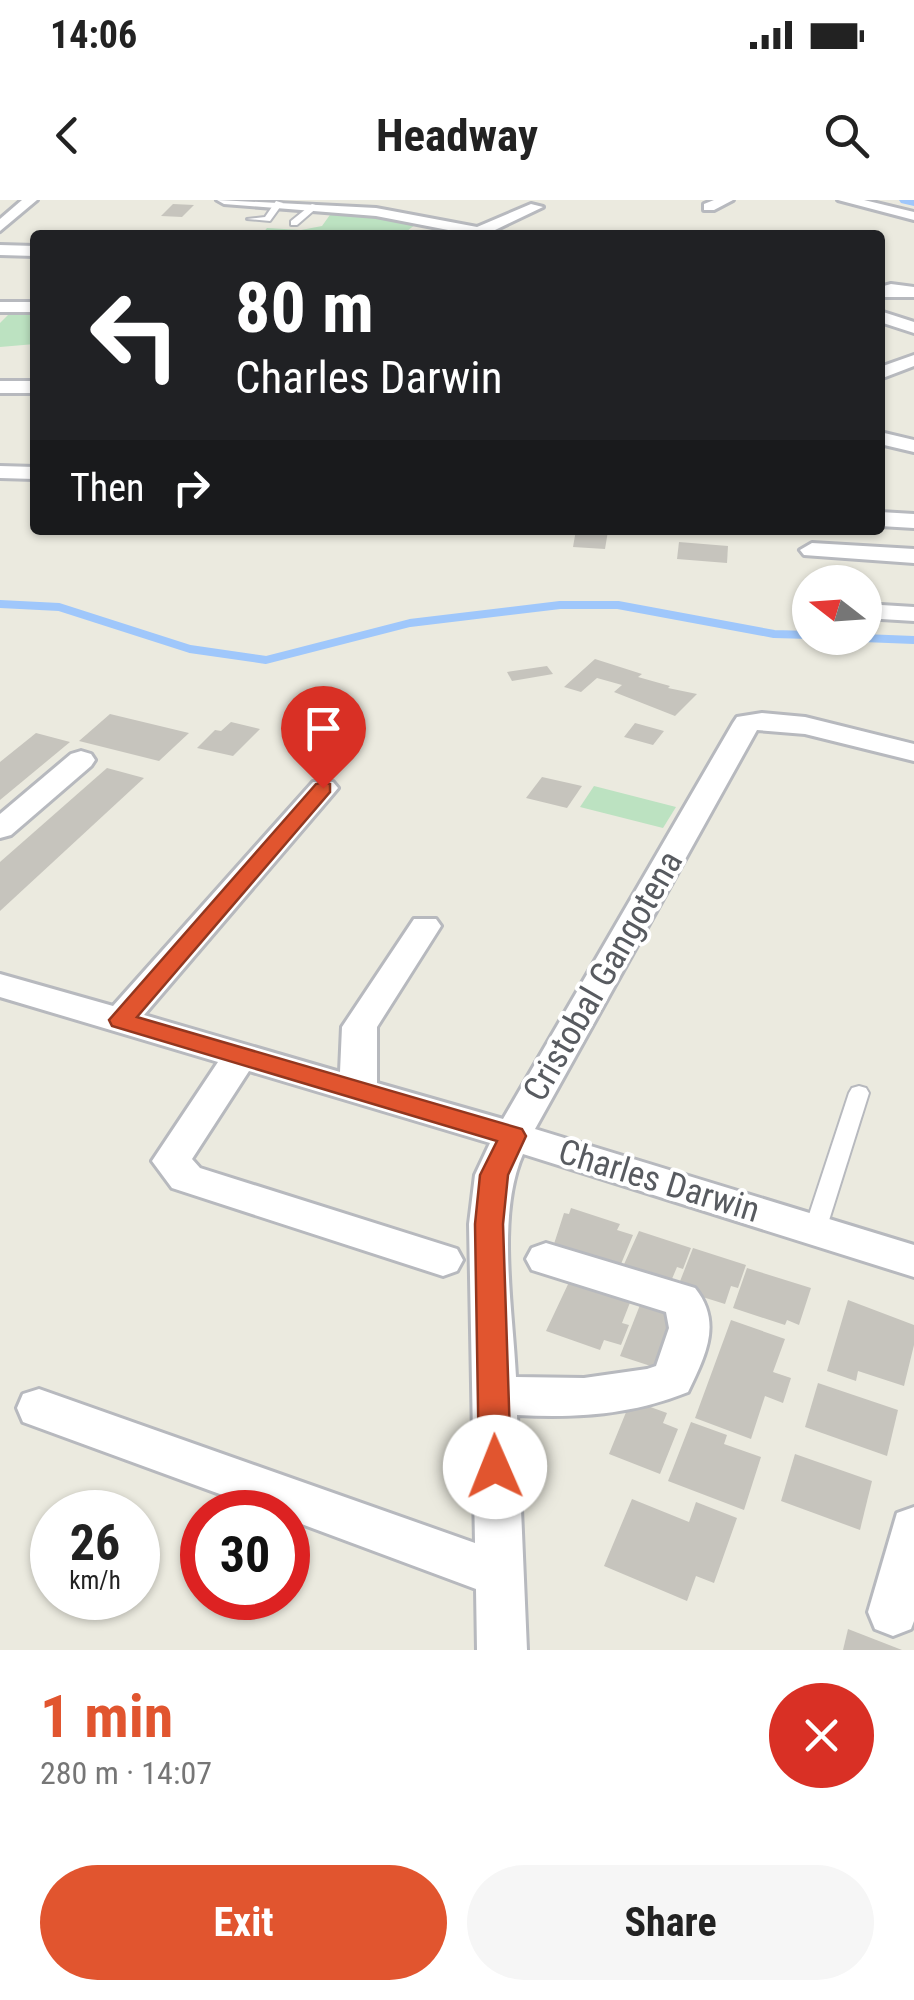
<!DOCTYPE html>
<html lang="en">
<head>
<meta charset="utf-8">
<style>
	body { margin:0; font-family:"Roboto Condensed",sans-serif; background:#f6f6f6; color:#222; height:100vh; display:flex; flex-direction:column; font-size:38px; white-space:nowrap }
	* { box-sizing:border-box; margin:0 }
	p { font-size:32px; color:#767676 }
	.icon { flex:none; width:55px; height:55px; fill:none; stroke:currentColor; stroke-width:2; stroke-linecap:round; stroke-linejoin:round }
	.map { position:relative; height:1450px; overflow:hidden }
	.panel { display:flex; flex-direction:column; background:#fff; flex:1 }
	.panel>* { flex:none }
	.banner { position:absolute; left:30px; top:30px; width:855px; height:305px; border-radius:10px; box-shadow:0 2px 8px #0004; background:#202124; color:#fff; overflow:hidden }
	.needle { width:65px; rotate:287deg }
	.buttons { position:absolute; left:792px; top:365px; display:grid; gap:20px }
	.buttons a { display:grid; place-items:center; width:90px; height:90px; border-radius:50%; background:#fff; box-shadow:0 2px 8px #0004; font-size:50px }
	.speed { position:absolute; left:30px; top:1290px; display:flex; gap:20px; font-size:50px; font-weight:700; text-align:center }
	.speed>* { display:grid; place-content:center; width:130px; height:130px; border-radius:50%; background:#fff; box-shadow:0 2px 8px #0004; line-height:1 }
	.speed small { font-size:25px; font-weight:400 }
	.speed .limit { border:15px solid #d22; background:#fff; color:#111 }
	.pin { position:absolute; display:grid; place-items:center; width:85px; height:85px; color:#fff; margin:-102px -42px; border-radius:50% 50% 50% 0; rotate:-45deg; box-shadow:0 0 10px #0007 }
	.pin .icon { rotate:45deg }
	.me { position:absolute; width:110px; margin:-55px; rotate:359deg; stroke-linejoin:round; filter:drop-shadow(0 0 8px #0008) }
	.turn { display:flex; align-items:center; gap:35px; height:210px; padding:0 40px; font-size:45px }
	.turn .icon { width:130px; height:130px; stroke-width:2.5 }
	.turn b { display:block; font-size:70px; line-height:85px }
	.then { display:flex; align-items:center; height:95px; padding:0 40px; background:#0003; gap:20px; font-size:38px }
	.round { display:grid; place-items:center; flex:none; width:105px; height:105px; border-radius:52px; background:#f6f6f6 }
	.head { display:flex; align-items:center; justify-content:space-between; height:170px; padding:0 40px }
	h1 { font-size:60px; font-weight:700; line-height:75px; color:#e1552f }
	.primary-button { display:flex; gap:20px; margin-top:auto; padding:20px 40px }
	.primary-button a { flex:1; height:115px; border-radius:60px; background:#e1552f; color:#fff; font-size:40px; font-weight:700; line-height:115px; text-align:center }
	.primary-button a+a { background:#f6f6f6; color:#222 }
	.status { display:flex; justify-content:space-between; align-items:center; height:70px; padding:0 50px; background:#fff; direction:ltr }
	.status svg { height:28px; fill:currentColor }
	header { display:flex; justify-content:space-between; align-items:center; height:130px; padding:0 40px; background:#fff; font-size:45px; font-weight:700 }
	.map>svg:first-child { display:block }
	.green { fill:#bce2c1 }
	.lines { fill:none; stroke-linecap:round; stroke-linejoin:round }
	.stream { stroke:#9fc7fb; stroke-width:8 }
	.canal { fill:#9fc7fb; fill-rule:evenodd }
	.building { fill:#c6c4bd }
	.lane-casing { stroke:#b7b9be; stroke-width:4 }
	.street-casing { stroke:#b7b9be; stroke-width:6 }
	.lane { fill:#fff; fill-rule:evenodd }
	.street { fill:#fff; fill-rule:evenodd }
	.route { fill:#e1552f; stroke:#92371f; stroke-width:2.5 }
	.labels { text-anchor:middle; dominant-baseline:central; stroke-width:8; stroke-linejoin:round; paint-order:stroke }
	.street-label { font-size:35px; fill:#585b60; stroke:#fff }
</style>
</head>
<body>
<div class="status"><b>14:06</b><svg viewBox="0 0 49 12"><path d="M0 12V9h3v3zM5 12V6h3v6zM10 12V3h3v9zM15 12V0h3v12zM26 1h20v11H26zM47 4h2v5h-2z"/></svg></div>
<header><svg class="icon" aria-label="back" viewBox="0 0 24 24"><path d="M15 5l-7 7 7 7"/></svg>Headway<svg class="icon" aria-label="search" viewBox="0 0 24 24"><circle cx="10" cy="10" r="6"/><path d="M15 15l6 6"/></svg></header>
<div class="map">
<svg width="914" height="1450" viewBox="0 0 914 1450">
	<rect width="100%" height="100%" fill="#ebeadf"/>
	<g class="green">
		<polygon points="332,12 416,24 402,35 261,35 267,28 301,30 322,26"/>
		<polygon points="12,111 35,111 35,144 0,147 0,123"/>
		<polygon points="594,586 676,607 663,628 580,607"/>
	</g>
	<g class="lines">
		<g class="stream">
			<polyline points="0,404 59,407 190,449 266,460 410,423 560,405 618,405 774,434 810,435"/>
			<polyline points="863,438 914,440"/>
		</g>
		<polygon class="canal" points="899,0 914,0 914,6 901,3"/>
	</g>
	<g class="building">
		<polygon points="173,4 194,5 182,17 161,16"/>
		<polygon points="576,330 608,331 605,349 573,347"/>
		<polygon points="679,342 728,346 727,363 677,359"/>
		<polygon points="595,459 642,474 638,477 670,486 668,488 697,494 675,516 614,492 622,485 597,478 581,492 564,487"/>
		<polygon points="547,466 553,474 512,481 507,472"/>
		<polygon points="110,514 189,533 159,561 79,541"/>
		<polygon points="231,522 260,529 233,556 197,548 215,530 221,531"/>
		<polygon points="635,523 664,531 653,545 624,537"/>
		<polygon points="36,533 70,542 0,600 0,562"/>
		<polygon points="107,568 144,578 0,711 0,662"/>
		<polygon points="542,577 582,586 567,608 526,598"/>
		<polygon points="571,1008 620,1024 617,1030 633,1035 621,1064 605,1059 603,1064 553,1047 564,1013 569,1014"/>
		<polygon points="639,1031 691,1048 683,1069 677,1067 669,1086 621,1071"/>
		<polygon points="693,1048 746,1065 738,1088 731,1086 725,1104 677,1089"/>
		<polygon points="747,1068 811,1088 799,1125 787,1120 785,1125 733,1108"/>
		<polygon points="570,1080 631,1100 622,1123 629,1125 621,1145 604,1140 600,1150 546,1131"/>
		<polygon points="848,1100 914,1125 914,1145 904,1186 858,1171 856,1181 827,1171"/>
		<polygon points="640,1105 675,1117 669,1172 620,1156"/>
		<polygon points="731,1120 785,1139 773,1172 791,1178 783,1203 765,1196 751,1239 695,1218"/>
		<polygon points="818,1183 898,1210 887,1256 805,1227"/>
		<polygon points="631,1200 667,1213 663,1223 678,1229 660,1274 609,1254"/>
		<polygon points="691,1222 727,1235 724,1244 761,1257 744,1310 668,1281"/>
		<polygon points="795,1254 872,1281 860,1330 781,1301"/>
		<polygon points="632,1299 689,1322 696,1302 737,1318 714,1383 696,1376 687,1401 604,1366"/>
		<polygon points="848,1429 902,1450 843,1450"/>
	</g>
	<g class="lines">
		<defs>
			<g id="lane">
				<polygon points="276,1 283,3 270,21 247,19 265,17"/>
				<polygon points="312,4 319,6 297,25 291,25 291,21"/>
				<polygon points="859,886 866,888 869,893 826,1030 823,1036 815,1038 807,1036 804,1030 849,893 852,888"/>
			</g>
			<g id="street">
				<polygon points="22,0 37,0 0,31 0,19"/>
				<polygon points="217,0 376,8 477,27 531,4 543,7 495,30 506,35 474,35 376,16 224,4"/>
				<polygon points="714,0 733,0 714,10 704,10 704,4"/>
				<polygon points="838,0 864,0 914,12 914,20"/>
				<polygon points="0,45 35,46 35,56 0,55"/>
				<polygon points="891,84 914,87 914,97 880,97 880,87"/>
				<rect x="0" y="102" width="35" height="10"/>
				<polygon points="880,111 914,122 914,133 880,122"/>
				<polygon points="914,155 914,166 880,179 880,167"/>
				<rect x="0" y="181" width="35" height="12"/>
				<polygon points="880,232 914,240 914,252 880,244"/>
				<polygon points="0,266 35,267 35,279 0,278"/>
				<polygon points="880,312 914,314 914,328 880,326"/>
				<polygon points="812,343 914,349 914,363 804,355 800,350"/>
				<polygon points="865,404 914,407 914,421 865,418"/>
				<path d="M 762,513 L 805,517 L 914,544 L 914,561 L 805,534 L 757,530 L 535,929 L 914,1045 L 914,1077 L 523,954 C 496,1014 513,1110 516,1177 L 584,1178 L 647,1169 L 656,1166 L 669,1128 L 666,1112 L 532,1070 L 526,1059 L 532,1048 L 546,1043 L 695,1088 C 723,1123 705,1156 688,1192 C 631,1215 578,1218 517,1215 L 527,1450 L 477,1450 L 476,1389 L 288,1319 L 288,1312 L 269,1312 L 23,1222 L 17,1208 L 23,1194 L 39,1189 L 475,1343 L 469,1024 L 475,975 L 490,943 L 249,871 L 192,959 L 200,968 L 457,1049 L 463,1060 L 457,1071 L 443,1076 L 172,988 L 152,961 L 218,862 L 0,797 L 0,774 L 113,806 L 313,582 L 333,582 L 338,588 L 333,594 L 144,815 L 340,872 L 342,827 L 414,719 L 436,719 L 441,726 L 377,827 L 377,883 L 503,919 L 733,523 L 737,517 Z"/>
				<polygon points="81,551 91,554 95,560 91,566 11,635 0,638 0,614 71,554"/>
				<polygon points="914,1307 914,1421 911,1429 893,1436 875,1429 868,1412 897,1313"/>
			</g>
		</defs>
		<use href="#lane" class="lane-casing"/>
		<use href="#street" class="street-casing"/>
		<use href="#lane" class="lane"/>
		<use href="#street" class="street"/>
	</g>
	<polygon class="route" points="323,582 330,584 330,592 137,817 522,929 526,936 508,975 503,1024 511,1267 506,1277 495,1281 483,1277 479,1267 475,1024 480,975 497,941 112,826 109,820 316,584"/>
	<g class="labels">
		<g class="street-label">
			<text transform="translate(603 776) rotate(-60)">Cristobal Gangotena</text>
			<text transform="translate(659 981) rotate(17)">Charles Darwin</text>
		</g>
	</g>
</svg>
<div class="buttons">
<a><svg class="needle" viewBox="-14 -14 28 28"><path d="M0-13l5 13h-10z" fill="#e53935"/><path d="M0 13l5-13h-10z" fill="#767676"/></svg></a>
</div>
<div class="speed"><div>26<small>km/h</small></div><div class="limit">30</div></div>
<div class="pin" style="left:323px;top:588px;background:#d93025"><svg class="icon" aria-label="arrive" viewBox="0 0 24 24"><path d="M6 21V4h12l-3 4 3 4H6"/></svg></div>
<svg class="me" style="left:495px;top:1267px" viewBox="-20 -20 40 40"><circle r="19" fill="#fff"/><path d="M0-13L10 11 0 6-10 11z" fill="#e1552f"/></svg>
<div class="banner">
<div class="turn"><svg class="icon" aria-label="left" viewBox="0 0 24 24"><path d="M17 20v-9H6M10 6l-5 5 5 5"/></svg><div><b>80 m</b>Charles Darwin</div></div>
<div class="then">Then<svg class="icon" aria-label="right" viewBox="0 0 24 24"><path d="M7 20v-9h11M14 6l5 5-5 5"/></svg></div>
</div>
</div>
<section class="panel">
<div class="head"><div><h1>1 min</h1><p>280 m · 14:07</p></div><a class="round" style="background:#d93025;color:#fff"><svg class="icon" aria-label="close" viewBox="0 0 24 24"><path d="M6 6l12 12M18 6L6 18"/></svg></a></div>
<div class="primary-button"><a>Exit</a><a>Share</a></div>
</section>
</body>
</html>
